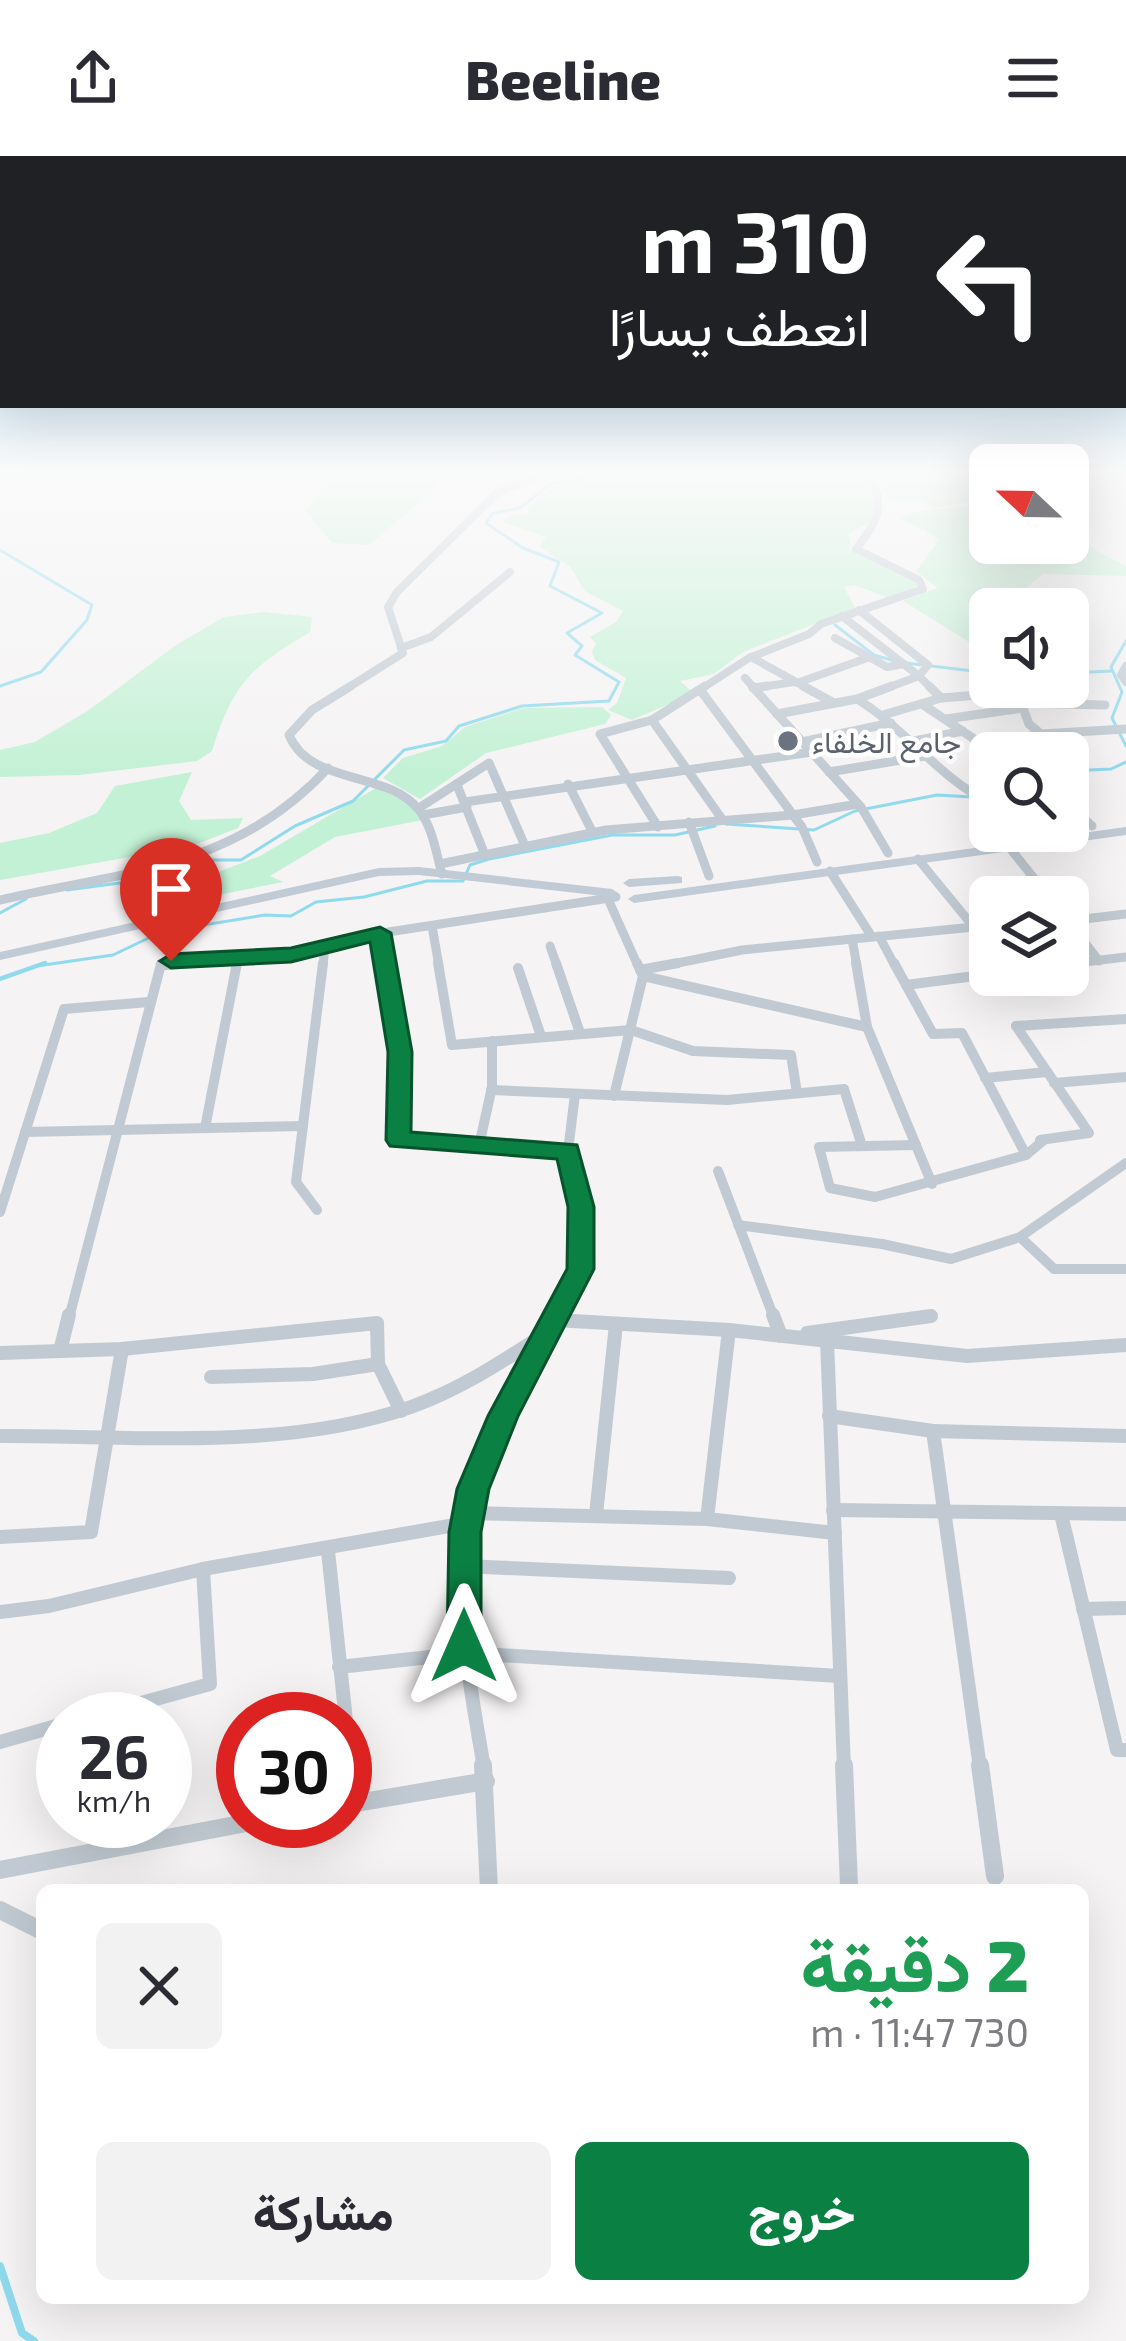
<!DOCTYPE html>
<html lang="ar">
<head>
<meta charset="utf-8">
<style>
	body { margin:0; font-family:"Exo 2",Vazirmatn,sans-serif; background:#f2f2f3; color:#2b2b33; direction:rtl; height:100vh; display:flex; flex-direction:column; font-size:45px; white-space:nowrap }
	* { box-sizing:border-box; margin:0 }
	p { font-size:39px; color:#7c7c81 }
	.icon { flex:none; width:66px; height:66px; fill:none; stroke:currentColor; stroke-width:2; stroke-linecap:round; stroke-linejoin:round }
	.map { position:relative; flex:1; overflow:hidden; direction:ltr }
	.panel { position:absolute; left:36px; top:1728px; width:1053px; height:420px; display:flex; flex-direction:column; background:#fff; border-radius:18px; box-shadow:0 12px 48px #0002; direction:rtl }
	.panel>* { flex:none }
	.hud { position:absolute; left:0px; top:0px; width:1128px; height:252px; box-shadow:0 12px 48px #0002; direction:rtl; background:#202124; color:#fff; overflow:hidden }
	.needle { width:78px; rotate:292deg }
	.fabs { position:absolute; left:969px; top:288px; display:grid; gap:24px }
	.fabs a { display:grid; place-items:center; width:120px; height:120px; border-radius:18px; background:#fff; box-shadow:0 12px 48px #0002; font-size:60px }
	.speed { position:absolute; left:36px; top:1536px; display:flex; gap:24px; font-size:60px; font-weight:700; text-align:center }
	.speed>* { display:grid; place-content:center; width:156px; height:156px; border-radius:50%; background:#fff; box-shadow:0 12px 48px #0002; line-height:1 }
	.speed small { font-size:30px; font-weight:400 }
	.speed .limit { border:18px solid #d22; background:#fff; color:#111 }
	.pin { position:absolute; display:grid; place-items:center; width:102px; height:102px; color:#fff; margin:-123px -51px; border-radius:50% 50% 50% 0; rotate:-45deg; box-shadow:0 0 12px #0007 }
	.pin .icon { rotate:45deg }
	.me { position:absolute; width:132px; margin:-66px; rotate:0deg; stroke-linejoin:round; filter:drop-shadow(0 0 9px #0008) }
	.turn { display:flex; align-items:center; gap:42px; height:252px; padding:0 60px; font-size:54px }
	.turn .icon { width:156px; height:156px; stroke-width:2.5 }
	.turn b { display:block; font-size:84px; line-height:102px }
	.round { display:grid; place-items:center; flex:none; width:126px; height:126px; border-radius:18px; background:#f2f2f3 }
	.headline { display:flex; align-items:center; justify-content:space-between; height:204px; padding:0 60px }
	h1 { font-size:72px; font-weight:800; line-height:90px; color:#1e9e55 }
	.primary-button { display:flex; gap:24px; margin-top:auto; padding:24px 60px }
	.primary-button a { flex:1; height:138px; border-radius:18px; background:#0b8043; color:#fff; font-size:48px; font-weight:800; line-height:138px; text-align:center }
	.primary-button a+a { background:#f2f2f3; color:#2b2b33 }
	header { display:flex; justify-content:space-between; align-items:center; height:156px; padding:0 60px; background:#fff; font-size:54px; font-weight:800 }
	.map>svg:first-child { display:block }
	.green { fill:#c3f1d5 }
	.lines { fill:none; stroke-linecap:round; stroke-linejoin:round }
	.stream-far2 { stroke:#90daee; stroke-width:3 }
	.stream-far1 { stroke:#90daee; stroke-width:4.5 }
	.stream { stroke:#90daee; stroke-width:8 }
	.minor-far4 { stroke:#c1cad2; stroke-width:8 }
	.minor-far3 { stroke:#c1cad2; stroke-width:9 }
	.minor-far2 { stroke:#c1cad2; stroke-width:10 }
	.minor-far1 { stroke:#c1cad2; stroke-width:14 }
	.minor { stroke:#c1cad2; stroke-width:18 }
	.secondary { fill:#c1cbd6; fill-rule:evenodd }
	.route { fill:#0b8043; stroke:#07532c; stroke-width:3 }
	.worship-dot { fill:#6b7280; stroke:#fff; stroke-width:4.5 }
	.labels { text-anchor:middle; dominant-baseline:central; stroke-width:9; stroke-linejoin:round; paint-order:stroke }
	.far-worship-label { font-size:30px; fill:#5b616d; stroke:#fff; text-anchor:start }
</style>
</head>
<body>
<header><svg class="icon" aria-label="menu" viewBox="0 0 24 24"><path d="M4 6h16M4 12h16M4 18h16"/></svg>Beeline<svg class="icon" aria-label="share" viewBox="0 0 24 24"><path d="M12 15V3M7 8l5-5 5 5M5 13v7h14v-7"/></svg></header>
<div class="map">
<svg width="1126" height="2185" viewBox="0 0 1126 2185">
	<rect width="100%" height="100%" fill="#f5f3f3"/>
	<g class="green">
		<polygon points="329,315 425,315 433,318 437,331 369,389 332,387 306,355 327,327"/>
		<path d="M 595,315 L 877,315 L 867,324 L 877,342 L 873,365 L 849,377 L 850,394 L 919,429 L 889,442 L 854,429 L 844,431 L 855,452 L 743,496 L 714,518 L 680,525 L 691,535 L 687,540 L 632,564 L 608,554 L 617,547 L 626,522 L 595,504 L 592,495 L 596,488 L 590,481 L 616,466 L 623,455 L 585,435 L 570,411 L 540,391 L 546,381 L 503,366 L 511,359 L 530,358 L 527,351 C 540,346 543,337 554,331 C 570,322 583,329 595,315 Z"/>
		<polygon points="890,315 990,315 990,342 934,352 918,342 891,346 877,324"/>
		<polygon points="983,349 990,351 990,387 1068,387 1068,379 1126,410 1126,420 1043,418 1000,453 978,448 990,454 990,499 903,445 937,432 916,415 940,383 900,362 919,355"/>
		<path d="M 264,456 L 312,461 L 310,476 C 251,511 233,527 212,595 L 197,605 L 79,619 L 0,621 L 0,594 L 35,586 L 89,554 L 176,489 L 224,461 Z"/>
		<polygon points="602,551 611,559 605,568 486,597 420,643 383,622 403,602 442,590 465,571 523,552"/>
		<polygon points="192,616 179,645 191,664 243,662 238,672 192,690 0,724 0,687 49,677 97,657 115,630"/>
		<polygon points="376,632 407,646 423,664 335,681 270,720 283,726 148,753 140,731 200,723 260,700"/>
	</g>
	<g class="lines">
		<g class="stream-far2">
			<polyline points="0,394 92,449 87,464 41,516 0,530"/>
			<polyline points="835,469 874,499 895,505"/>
			<polyline points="1126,485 1111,511 1122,536 1112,562 1126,590"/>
			<polyline points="906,507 990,517"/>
			<polyline points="1068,517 1112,515"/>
			<polyline points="1068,615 1111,613 1126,606"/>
			<polyline points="726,668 814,674 855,655 937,639 972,641"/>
			<polyline points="67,734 164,721 203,704 241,704 295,670 353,645 404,594 446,585 459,570 522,550 609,545 619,526 575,499 582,490 567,477 602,457 550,430 559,406 523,392 486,367 492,358 520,352 552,327 585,322 586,315"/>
			<polyline points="0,757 26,743"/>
			<polyline points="37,810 113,799 161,776 265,759 291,760 316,746 364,741 427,725 463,725 470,709 489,703 612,679 675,679 715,670"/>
		</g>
		<polyline class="stream-far1" points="0,823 45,807"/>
		<polyline class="stream" points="0,2110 22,2177 34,2185"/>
		<g class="minor-far4">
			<polyline points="859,454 928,509 919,520 932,533"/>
			<polyline points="842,460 919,520"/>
			<polyline points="835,482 887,511 904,508"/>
			<polyline points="401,492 431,481 510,416"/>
			<polyline points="751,501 809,533"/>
			<polyline points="1126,510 1121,519 1126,526"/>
			<polyline points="745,522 755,533"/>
			<polyline points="797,527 867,502"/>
			<polyline points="753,532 794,526"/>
			<polyline points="346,533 403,497 388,451 397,436 498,336 552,315"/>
			<path d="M 701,533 L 749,502 L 809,478 L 821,468 L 923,433 L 919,424 L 856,393 C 875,369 886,353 872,323 L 883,315"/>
			<polyline points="884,533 919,520"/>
		</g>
		<g class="minor-far3">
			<path d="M 351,530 L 312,554 L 289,579 C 310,630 388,614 419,654 C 433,672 436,697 442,718"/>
			<polyline points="705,530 652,564 722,663"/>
			<polyline points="752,530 861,651 888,697"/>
			<polyline points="803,530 834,547"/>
			<polyline points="929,530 941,542"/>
			<polyline points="753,532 767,530"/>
			<polyline points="701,535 802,671 817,706"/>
			<path d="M 857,543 C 906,573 939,622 990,647"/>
			<polyline points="1021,547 1105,549"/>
			<polyline points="922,548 995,597"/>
			<polyline points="777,558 857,543 892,530"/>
			<polyline points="883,559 941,542 1017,536 1029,568 1041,578"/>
			<polyline points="946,563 1022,552"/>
			<polyline points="652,564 600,578 658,671"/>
			<polyline points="802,586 891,567"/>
			<polyline points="910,586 963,575"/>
			<polyline points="983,589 1041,578 1126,573"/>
			<polyline points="829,616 925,600"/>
			<polyline points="568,628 593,677"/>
			<polyline points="457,629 485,699"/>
			<polyline points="465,646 812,596"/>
			<polyline points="1068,649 1092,670"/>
			<polyline points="419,652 489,607 525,690"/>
			<polyline points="423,659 467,651"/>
			<polyline points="689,666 709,720"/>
			<polyline points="1009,691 1049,741"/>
			<polyline points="918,703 990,791"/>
			<polyline points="440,708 606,674 793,659 858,648"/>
			<polyline points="830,715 872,781"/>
			<polyline points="608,743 638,810"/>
			<path d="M 0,744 C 126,715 235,713 328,612"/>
			<polyline points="1068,765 1126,758"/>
			<polyline points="1068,765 1099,805"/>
			<polyline points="432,770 439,810"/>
			<polyline points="380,777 385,810"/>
			<polyline points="879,780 895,810"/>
			<polyline points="852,783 857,810"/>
			<polyline points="550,790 557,810"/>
			<polyline points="1068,808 1126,801"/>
			<polyline points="161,810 299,798 356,781 616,741"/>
			<polyline points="237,810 238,802"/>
			<polyline points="323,810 325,790"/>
			<polyline points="663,810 742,794 974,771"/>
		</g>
		<g class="minor-far2">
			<polyline points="385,807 400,896 399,984 568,995"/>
			<polyline points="438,807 452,889 631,874 693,895 791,899 797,937"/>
			<polyline points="556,807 580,877"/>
			<polyline points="856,807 867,871 932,1028"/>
			<polyline points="894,807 933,878 962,877 1026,999"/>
			<polyline points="1068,808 1080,807"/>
			<polyline points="518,812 541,880"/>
			<polyline points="640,814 678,807"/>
			<polyline points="643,820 867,871"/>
			<polyline points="906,829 990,818"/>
			<polyline points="1016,870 1089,977 1040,984"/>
			<polyline points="1016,870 1126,863"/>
			<polyline points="985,922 1047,916"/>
			<polyline points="1054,927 1126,921"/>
			<polyline points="491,934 727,944 844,933 862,990"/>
			<polyline points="614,940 643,820 637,807"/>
			<polyline points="205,972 237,807"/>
			<polyline points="25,976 303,970"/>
			<polyline points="916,989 819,991 830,1032 875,1041 1026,999 1044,984"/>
			<polyline points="479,990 492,931 492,885"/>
			<polyline points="718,1015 774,1162"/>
			<polyline points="317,1054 296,1026 323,807"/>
			<polyline points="0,1056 64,853 149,846"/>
			<polyline points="738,1069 882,1088 951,1103 1020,1081 1126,1007"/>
			<polyline points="1020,1081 1054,1113 1126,1113"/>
			<polyline points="69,1162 161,808 181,807"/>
			<polyline points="555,1162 581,1113 581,1051 568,995 575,938"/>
			<polyline points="914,1162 931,1160"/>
		</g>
		<g class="minor-far1">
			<polyline points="773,1159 781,1180"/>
			<polyline points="555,1164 729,1174 967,1200 1126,1189"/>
			<polyline points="807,1177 931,1160"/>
			<polyline points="827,1184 844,1612"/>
			<polyline points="60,1195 69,1159"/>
			<polyline points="0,1197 122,1193 377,1167 378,1208 401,1255"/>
			<polyline points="211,1221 313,1218 378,1208"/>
			<polyline points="829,1260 933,1275 980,1612"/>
			<polyline points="933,1275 1126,1280"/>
			<path d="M 0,1280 C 135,1279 281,1296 411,1251 C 458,1234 499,1208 540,1181"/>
			<polyline points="833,1354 1126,1358"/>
			<polyline points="467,1357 707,1363 835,1377"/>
			<polyline points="1061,1358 1117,1594 1126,1594"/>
			<polyline points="596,1359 616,1168"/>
			<polyline points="707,1363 729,1174"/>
			<polyline points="0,1381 91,1376 122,1193"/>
			<polyline points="328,1395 351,1612"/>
			<polyline points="463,1410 729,1422"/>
			<polyline points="1083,1453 1126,1452"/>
			<polyline points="0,1456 49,1450 203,1413 466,1367"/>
			<polyline points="339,1511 466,1497 840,1520"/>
			<polyline points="83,1563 210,1528 203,1413"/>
			<polyline points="0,1586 63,1568"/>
			<path d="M 484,1612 C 469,1523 449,1425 473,1335 C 489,1274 528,1215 557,1159"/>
		</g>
		<g class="minor">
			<polyline points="351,1609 355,1648"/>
			<polyline points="483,1609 489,1734"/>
			<polyline points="844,1609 849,1729"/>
			<polyline points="980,1609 995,1720"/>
			<polyline points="345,1649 486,1625"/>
			<polyline points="0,1714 256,1665"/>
			<polyline points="0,1754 42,1775"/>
		</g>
		<g class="secondary">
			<polygon points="1126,671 1126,679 634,747 628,743 634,739"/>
			<polygon points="419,711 612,733 618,737 612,741 419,719 379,720 0,804 0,796 379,712"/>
			<polygon points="678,720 682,721 682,727 629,731 623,727 629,723"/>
		</g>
	</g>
	<linearGradient id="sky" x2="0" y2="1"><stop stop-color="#85c3ea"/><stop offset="0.51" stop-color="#fafafa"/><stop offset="1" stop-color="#fafafa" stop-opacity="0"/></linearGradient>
	<rect width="1126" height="621" fill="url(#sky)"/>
	<polygon class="route" points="380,771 391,777 412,896 411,976 577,989 594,1051 594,1113 518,1260 489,1333 481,1376 481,1490 476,1501 464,1505 452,1501 447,1490 449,1376 457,1333 488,1260 567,1113 568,1051 557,1003 390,990 386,984 388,896 370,786 291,806 171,812 160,805 171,798 291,792"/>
	<circle class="worship-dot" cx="788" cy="585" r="12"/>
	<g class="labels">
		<g class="far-worship-label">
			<text x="812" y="585">جامع الخلفاء</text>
		</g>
	</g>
</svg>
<div class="fabs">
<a><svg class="needle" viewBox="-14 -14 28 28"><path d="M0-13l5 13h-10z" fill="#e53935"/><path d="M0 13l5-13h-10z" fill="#7c7c81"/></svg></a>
<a><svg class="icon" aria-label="sound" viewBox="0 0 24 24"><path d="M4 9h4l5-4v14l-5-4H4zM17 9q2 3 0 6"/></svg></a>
<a><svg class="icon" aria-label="search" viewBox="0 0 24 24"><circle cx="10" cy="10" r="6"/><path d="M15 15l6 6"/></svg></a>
<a><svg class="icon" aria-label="layers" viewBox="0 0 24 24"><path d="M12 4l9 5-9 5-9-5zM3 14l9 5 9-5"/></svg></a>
</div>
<div class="speed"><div>26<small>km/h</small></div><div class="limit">30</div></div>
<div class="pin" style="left:171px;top:805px;background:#d93025"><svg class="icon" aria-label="arrive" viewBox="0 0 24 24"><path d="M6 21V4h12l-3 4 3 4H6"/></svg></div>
<svg class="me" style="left:464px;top:1490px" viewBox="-20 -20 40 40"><path d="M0-17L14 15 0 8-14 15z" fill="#0b8043" stroke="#fff" stroke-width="4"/></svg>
<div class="hud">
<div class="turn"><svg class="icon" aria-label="left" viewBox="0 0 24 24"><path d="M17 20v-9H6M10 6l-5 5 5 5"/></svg><div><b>310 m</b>انعطف يسارًا</div></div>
</div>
<section class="panel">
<div class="headline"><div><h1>2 دقيقة</h1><p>730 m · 11:47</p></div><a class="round"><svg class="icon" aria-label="close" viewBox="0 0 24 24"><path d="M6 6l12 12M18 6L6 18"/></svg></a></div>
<div class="primary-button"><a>خروج</a><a>مشاركة</a></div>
</section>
</div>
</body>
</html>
